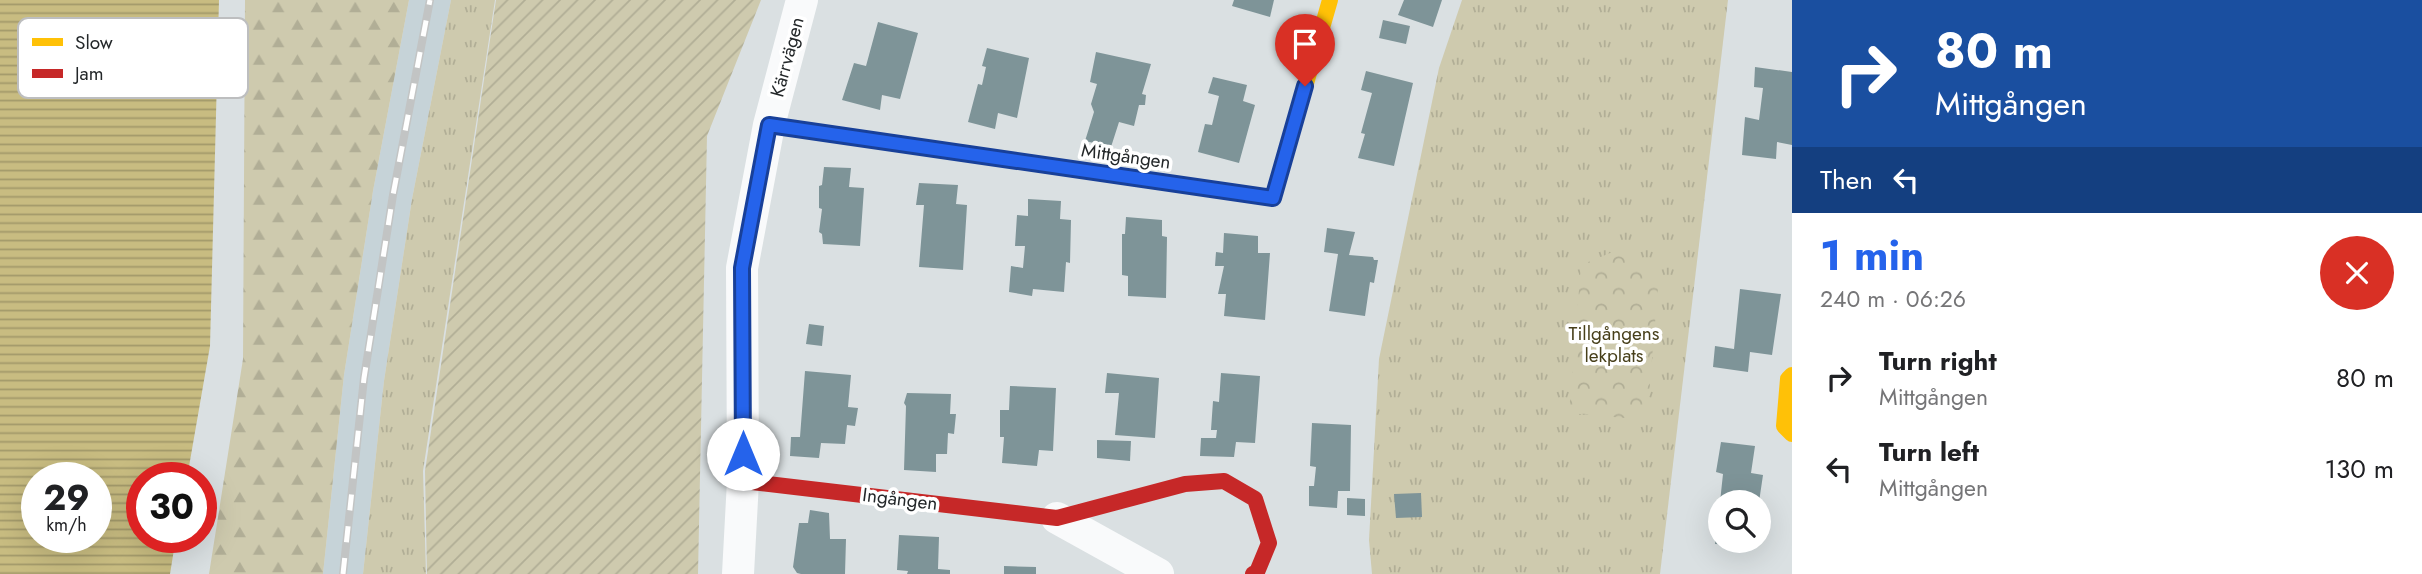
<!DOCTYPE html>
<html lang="en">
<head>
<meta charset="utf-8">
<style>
	body { margin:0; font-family:Jost,sans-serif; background:#f6f6f6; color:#202124; height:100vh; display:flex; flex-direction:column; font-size:26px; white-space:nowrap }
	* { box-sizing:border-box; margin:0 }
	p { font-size:23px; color:#757577 }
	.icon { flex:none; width:38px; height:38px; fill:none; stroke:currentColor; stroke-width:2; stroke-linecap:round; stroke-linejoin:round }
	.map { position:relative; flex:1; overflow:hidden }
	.sheet { display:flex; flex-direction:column; background:#fff; width:630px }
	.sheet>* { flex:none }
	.top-card { background:#1a4fa0; color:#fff; overflow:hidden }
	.fabs { position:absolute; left:1708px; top:490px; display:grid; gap:14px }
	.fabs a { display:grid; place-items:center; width:63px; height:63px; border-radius:50%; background:#fff; box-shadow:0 7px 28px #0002; font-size:35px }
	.speed { position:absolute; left:21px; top:462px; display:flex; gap:14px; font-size:35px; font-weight:700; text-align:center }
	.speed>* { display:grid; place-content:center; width:91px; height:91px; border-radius:50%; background:#fff; box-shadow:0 7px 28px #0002; line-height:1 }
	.speed small { font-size:18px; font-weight:400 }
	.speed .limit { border:10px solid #d22; background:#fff; color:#111 }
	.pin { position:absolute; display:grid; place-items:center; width:60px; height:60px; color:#fff; margin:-72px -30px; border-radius:50% 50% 50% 0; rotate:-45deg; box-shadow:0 0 7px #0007 }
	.pin .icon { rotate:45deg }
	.me { position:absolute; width:77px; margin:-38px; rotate:0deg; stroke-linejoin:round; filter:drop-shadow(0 0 5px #0008) }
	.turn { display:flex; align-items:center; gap:24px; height:147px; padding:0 28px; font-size:32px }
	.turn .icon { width:91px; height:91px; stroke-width:2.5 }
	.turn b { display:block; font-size:49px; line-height:60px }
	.then { display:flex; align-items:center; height:66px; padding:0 28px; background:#0003; gap:14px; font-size:26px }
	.round { display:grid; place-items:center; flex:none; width:74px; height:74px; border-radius:37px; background:#f6f6f6 }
	.overview { display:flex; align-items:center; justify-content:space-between; height:119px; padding:0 28px }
	h1 { font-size:42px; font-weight:700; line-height:52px; color:#2563eb }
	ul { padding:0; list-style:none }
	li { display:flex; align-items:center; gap:21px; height:91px; padding:0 28px }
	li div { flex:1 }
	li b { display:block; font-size:26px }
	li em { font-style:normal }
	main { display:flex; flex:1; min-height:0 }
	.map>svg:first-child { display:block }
	.built { fill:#c6d3d8 }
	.grass { fill:url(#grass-tufts) }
	.forest { fill:url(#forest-firs) }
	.park { fill:url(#park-crowns) }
	.garden { fill:url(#garden-furrows) }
	.water { fill:url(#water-rules); fill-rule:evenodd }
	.building { fill:#7e9498 }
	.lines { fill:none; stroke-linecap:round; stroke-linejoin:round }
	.street { stroke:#f9fafb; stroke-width:32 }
	.slow { stroke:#ffc107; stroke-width:16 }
	.jam { stroke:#c62828; stroke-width:16 }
	.rail-casing { stroke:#c2c4c4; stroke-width:8 }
	.rail { stroke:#fff; stroke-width:5; stroke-dasharray:16; stroke-linecap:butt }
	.route-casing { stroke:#184099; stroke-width:18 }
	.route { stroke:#2563eb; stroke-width:12 }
	.labels { text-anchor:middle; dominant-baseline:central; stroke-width:7; stroke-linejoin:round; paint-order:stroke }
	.street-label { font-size:19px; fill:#232729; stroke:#fff }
	.park-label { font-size:19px; fill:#473f1a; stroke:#fff }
	.key { fill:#fff; stroke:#bdbebf; stroke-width:2 }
	.key-label { font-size:19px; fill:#232729 }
</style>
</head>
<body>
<main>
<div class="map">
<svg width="1792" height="574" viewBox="0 0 1792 574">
	<defs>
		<pattern id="grass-tufts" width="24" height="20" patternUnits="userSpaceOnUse" patternTransform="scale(1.75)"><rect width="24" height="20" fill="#cecaae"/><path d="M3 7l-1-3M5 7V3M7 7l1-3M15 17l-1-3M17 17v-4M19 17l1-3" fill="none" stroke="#b1ae96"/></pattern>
		<pattern id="forest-firs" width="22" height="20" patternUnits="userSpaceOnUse" patternTransform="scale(1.75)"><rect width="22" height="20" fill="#cecaae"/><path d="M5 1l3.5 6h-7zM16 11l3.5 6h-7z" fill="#b1ae96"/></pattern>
		<pattern id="park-crowns" width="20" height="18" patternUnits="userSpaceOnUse" patternTransform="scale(1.75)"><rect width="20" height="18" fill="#cecaae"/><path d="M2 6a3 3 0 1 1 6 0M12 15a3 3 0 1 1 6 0" fill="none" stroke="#b1ae96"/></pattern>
		<pattern id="garden-furrows" width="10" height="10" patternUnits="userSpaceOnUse" patternTransform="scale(1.75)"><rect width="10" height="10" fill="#cecaae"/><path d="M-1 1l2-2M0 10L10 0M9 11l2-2" fill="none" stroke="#b1ae96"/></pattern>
		<pattern id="water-rules" width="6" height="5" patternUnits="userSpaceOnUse" patternTransform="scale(1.75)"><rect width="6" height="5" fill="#c8bc81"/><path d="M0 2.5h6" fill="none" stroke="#a2996a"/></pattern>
	</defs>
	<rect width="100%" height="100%" fill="#dae0e2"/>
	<polygon class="built" points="409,0 451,0 412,199 384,381 363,574 323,574 344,375 373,191"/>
	<g class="grass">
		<polygon points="451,0 495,0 423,471 426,574 363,574 384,381 412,199"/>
		<polygon points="1462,0 1728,0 1660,574 1372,574 1369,540 1379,359 1439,68"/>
	</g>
	<polygon class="forest" points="245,0 409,0 373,191 344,375 323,574 209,574 243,359"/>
	<polygon class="park" points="1615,251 1659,275 1647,420 1569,413 1581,265"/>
	<polygon class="garden" points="496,0 761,0 707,136 698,574 427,574 425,471"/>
	<path class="water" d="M 0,0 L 219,0 L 210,346 L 187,478 L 142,478 L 142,537 L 176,537 L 170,574 L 0,574 ZM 37,478 L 96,478 L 96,537 L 37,537 Z"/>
	<g class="building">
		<polygon points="1234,0 1274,0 1270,17 1232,6"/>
		<polygon points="1404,0 1442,0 1433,27 1398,15"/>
		<polygon points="1383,20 1410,26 1406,44 1379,38"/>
		<polygon points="878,22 918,33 900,99 882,95 880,110 842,100 854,63 866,66"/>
		<polygon points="987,48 1029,58 1017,118 998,113 995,129 968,122 978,84 982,85 986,67 982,66"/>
		<polygon points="1096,52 1151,64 1142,94 1146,95 1145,105 1139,105 1134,126 1119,122 1111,147 1085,141 1094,112 1091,104 1097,84 1090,82"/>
		<polygon points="1755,67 1792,72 1792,145 1777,142 1776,159 1742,155 1745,117 1759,120 1763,88 1754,87"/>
		<polygon points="1366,71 1413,83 1394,166 1358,158 1365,134 1361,133 1372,93 1361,90"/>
		<polygon points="1213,77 1247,85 1243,101 1255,105 1239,163 1198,152 1205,124 1212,125 1219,96 1208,93"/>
		<polygon points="824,167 851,168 849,187 864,188 860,246 823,244 822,234 819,232 822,209 819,208 819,186 822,185"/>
		<polygon points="919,183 958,185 956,204 967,205 963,270 919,267 924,205 916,205"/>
		<polygon points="1028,199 1061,201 1060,219 1071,220 1070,263 1066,262 1064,292 1033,289 1032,296 1009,292 1011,266 1023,268 1025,246 1015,246 1017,215 1028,216"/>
		<polygon points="1126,217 1162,220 1162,236 1167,237 1166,298 1128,296 1128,276 1122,275 1122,234 1125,234"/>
		<polygon points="1327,228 1355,232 1349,255 1373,257 1374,260 1378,260 1374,283 1370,282 1365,316 1329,311 1338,254 1324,252"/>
		<polygon points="1224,233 1258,236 1258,253 1270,253 1265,320 1224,316 1226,294 1218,294 1224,266 1215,266 1216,252 1223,253"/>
		<polygon points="1740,289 1781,294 1772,355 1750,352 1748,372 1713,367 1715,346 1734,349"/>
		<polygon points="809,324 824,326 822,346 806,344"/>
		<polygon points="805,371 851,375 848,407 858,408 855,426 847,425 845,444 821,443 819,458 790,456 791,437 800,437"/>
		<polygon points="1107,373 1159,378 1155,438 1115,435 1119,393 1105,393"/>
		<polygon points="1221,373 1260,376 1255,443 1236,442 1234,457 1200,456 1201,438 1216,438 1217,430 1211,430 1213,401 1219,402"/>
		<polygon points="1010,386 1056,388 1053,451 1039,450 1037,466 1002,463 1004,437 1000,437 1000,410 1009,410"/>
		<polygon points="907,393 951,394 950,414 956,414 954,434 948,433 947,454 936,454 936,472 904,470 906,406 904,403"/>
		<polygon points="1312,423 1351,425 1350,491 1338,491 1337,508 1309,506 1309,486 1314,486 1316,467 1310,466"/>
		<polygon points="1097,440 1131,441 1130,461 1097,458"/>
		<polygon points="1721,442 1755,446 1751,473 1763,475 1759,502 1720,502 1723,474 1716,472"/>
		<polygon points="1421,493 1422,517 1396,518 1394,494"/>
		<polygon points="1347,498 1365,499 1365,516 1347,515"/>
		<polygon points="810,510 829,513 830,539 846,539 845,574 801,574 797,573 793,567 799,523 808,523"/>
		<polygon points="1719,516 1720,541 1754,541 1753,546 1715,544"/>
		<polygon points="899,535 939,537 938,569 950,570 950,574 907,574 908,571 897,570"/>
		<polygon points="1004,566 1036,567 1036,574 1004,574"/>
	</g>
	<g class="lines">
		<g class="street">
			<polyline points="1057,518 1158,574"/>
			<polyline points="738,574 743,481 742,268 769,125 802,0"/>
		</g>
		<g class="slow">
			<polyline points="1252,195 1273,198 1330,0"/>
			<polyline points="1792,375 1788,379 1784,426 1792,434"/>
		</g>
		<g class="jam">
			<polyline points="769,125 1252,195"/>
			<polyline points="743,481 1057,518 1185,484 1224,481 1255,499 1269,543 1257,572 1253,574"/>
		</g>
		<defs>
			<polyline id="rail" points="343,574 364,378 393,195 430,0"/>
		</defs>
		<use href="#rail" class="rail-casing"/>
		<use href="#rail" class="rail"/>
	</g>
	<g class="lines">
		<defs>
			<polyline id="route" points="743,454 742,268 769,125 1273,198 1305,86"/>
		</defs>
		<use href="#route" class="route-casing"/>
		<use href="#route" class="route"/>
	</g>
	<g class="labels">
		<g class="street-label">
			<text transform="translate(787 57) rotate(-75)">Kärrvägen</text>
			<text transform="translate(1126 156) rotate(8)">Mittgången</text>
			<text transform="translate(900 499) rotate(7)">Ingången</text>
		</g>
		<g class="park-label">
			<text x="1614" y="333">Tillgångens<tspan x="1614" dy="22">lekplats</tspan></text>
		</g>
	</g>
	<rect x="18" y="18" width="230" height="80" rx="10" class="key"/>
	<rect x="32" y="38" width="31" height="8" fill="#ffc107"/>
	<rect x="32" y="69" width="31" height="9" fill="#c62828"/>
	<g class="key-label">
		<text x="75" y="49">Slow</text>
		<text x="75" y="80">Jam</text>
	</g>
</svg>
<div class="fabs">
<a><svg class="icon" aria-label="search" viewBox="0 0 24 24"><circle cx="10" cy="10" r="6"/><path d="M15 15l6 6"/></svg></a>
</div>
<div class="speed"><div>29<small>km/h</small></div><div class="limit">30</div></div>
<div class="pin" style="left:1305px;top:86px;background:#d93025"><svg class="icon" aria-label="arrive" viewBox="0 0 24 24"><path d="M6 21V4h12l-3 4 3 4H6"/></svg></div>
<svg class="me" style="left:743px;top:454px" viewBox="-20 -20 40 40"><circle r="19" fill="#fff"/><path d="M0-13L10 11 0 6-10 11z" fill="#2563eb"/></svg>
</div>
<section class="sheet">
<div class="top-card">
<div class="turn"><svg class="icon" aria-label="right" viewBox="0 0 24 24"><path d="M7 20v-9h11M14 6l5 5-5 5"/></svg><div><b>80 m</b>Mittgången</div></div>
<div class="then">Then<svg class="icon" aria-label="left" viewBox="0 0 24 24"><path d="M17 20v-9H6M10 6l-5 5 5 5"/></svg></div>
</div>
<div class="overview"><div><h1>1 min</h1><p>240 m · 06:26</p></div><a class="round" style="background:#d93025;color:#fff"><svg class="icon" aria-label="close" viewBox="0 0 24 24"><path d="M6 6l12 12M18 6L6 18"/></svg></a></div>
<ul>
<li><svg class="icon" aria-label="right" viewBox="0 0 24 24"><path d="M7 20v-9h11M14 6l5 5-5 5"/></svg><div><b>Turn right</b><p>Mittgången</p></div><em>80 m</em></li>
<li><svg class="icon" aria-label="left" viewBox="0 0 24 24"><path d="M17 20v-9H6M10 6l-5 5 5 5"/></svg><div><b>Turn left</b><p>Mittgången</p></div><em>130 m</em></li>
</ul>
</section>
</main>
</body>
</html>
